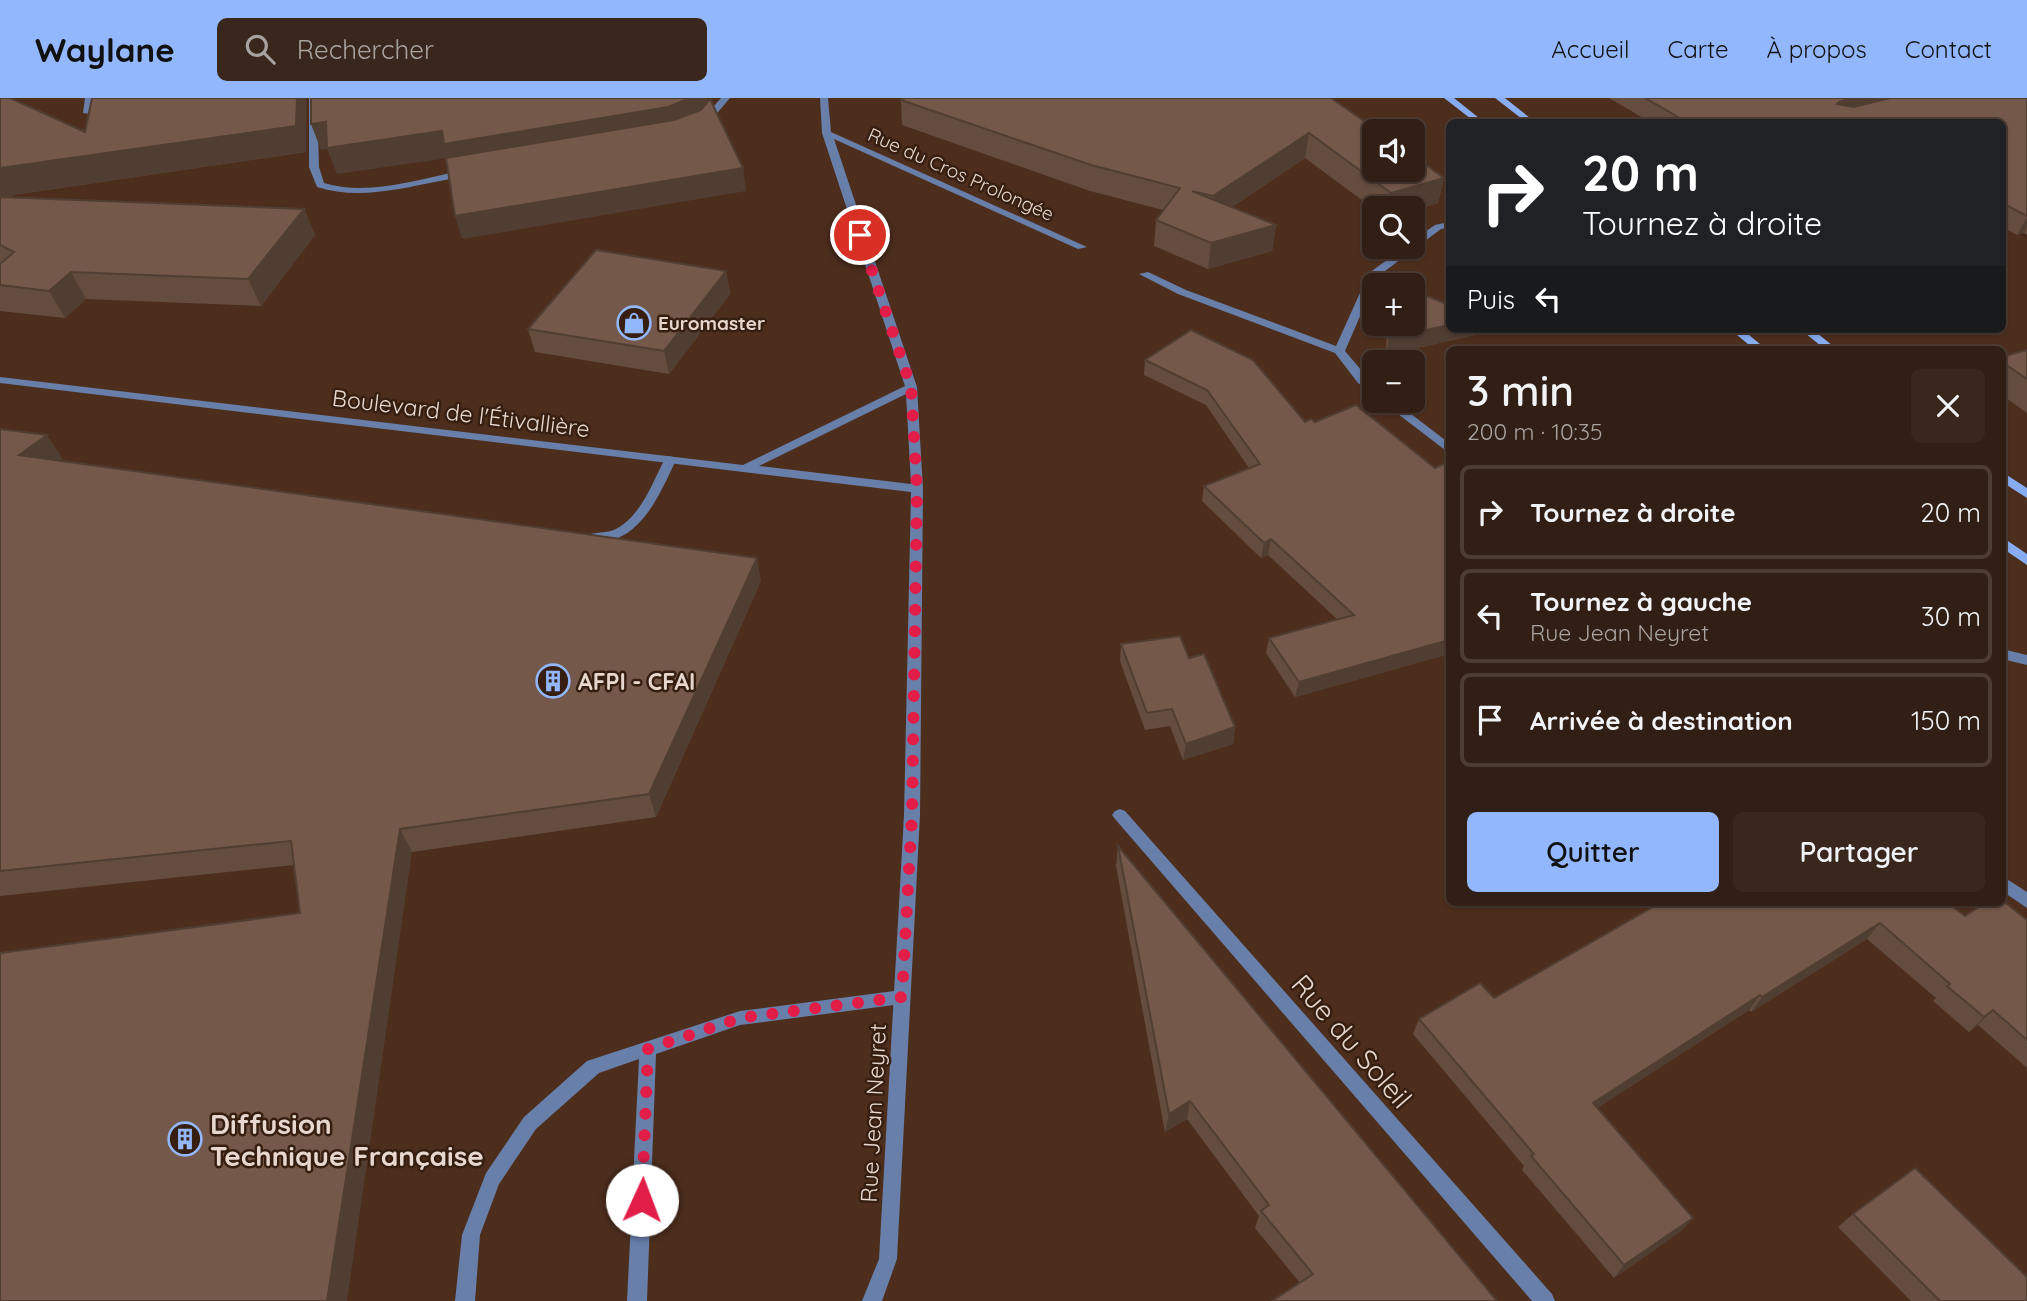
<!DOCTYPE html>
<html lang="fr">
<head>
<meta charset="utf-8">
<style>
	body { margin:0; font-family:Quicksand,sans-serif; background:#39271d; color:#f1f3f6; height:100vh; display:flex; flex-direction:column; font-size:26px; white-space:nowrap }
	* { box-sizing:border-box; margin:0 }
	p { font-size:23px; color:#a8a2a0 }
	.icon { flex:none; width:38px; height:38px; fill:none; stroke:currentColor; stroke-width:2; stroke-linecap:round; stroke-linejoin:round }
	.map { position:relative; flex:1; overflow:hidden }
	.drawer { position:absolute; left:1446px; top:248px; width:560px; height:560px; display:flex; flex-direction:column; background:#311e14; border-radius:10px; box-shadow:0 2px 5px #0004,0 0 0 2px #4c3c34 }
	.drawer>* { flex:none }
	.guide { position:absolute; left:1446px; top:21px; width:560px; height:214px; border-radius:10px; box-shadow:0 2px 5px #0004,0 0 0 2px #4c3c34; background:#202124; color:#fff; overflow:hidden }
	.tools { position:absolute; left:1362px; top:21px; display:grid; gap:14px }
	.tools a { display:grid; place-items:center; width:63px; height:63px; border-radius:10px; background:#311e14; box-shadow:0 2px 5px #0004,0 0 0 2px #4c3c34; font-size:35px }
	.pin { position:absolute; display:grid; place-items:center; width:60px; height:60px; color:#fff; margin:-30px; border:4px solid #fff; border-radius:50%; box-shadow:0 2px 7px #0007 }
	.me { position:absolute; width:77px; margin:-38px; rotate:2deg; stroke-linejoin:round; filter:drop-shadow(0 0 5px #0008) }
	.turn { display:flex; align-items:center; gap:24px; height:147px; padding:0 21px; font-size:32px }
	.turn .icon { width:91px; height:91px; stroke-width:2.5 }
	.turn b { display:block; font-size:49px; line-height:60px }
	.then { display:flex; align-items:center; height:66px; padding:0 21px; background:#0003; gap:14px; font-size:26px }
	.round { display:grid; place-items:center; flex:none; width:74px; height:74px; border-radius:10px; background:#39271d }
	.overview { display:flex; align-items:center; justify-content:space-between; height:119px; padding:0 21px }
	h1 { font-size:42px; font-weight:600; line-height:52px }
	.primary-button { display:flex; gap:14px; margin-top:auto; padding:14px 21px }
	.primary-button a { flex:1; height:80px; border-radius:10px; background:#92b7fd; color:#111; font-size:28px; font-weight:600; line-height:80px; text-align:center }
	.primary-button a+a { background:#39271d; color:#f1f3f6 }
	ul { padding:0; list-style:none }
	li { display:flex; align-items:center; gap:21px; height:94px; margin:0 14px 10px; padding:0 7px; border:4px solid #4c3c34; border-radius:10px }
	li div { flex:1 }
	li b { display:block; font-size:26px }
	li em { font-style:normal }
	header { display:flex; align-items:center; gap:42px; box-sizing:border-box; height:98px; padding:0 35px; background:#92b7fd; color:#111 }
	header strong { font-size:33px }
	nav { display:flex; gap:38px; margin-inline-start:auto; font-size:24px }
	.search { width:490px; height:63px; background:#39271d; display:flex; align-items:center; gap:18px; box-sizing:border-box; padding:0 24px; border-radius:10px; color:#a8a2a0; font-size:26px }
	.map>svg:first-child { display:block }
	.built { fill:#4d2e1d; fill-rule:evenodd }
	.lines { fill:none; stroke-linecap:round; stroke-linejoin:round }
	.service { fill:#687faa; fill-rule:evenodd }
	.minor { fill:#687faa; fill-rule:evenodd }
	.secondary { fill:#87acf0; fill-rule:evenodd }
	.wall { fill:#644c3f }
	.shaded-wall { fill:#513e33 }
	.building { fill:#745849; stroke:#513e33; stroke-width:2 }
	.route { stroke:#e11d48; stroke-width:12; stroke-dasharray:0 21.6 }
	.labels { text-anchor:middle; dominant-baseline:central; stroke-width:5; stroke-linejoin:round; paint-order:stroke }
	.far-street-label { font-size:19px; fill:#e7d7ce; stroke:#361e11 }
	.far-poi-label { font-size:19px; font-weight:bold; fill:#e7d7ce; stroke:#361e11; text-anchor:start }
	.street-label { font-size:23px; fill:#e7d7ce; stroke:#361e11 }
	.poi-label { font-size:23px; font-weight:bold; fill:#e7d7ce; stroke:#361e11; text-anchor:start }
	.near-street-label { font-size:28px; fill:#e7d7ce; stroke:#361e11 }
	.near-poi-label { font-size:28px; font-weight:bold; fill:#e7d7ce; stroke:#361e11; text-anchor:start }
</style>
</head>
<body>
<header>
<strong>Waylane</strong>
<div class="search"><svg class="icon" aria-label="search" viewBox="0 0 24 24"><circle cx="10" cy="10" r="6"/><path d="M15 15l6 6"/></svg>Rechercher</div>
<nav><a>Accueil</a><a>Carte</a><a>À propos</a><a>Contact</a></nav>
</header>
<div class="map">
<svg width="2027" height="1203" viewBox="0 0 2027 1203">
	<rect width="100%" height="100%" fill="#41281a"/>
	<path class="built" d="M 0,0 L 1976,0 L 1832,24 L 1449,24 L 1449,231 L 2002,231 L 2002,126 L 2027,141 L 2027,1203 L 0,1203 ZM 1374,33 L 1412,33 L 1412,72 L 1374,72 ZM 1374,110 L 1412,110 L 1412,149 L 1374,149 ZM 1374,187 L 1412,187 L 1412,226 L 1374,226 ZM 1449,252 L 2002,252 L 2002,805 L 1449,805 ZM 1374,264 L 1412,264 L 1412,303 L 1374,303 Z"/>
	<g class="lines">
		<g class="service">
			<polygon points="85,0 93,0 91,11 108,12 112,15 108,18 83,15"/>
			<path d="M 309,0 L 317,0 L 319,69 L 324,85 C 369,99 422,80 466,72 L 471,75 C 462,80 450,81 440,83 C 399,91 357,102 317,89 L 309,69 Z"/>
			<polygon points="721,0 730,0 707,27 701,27 701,23"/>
			<path d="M 670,358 L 676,362 C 660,396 637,452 590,442 L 588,439 L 590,436 C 599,434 608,435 616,431 C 643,416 652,384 666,359 Z"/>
			<polygon points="2002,551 2027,557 2027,567 2002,561"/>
			<polygon points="902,892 908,894 910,899 908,904 902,906 740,927 656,956 647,1203 627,1203 639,961 599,975 536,1031 499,1086 480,1137 475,1203 455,1203 462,1137 486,1075 524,1019 587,963 740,913"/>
		</g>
		<g class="minor">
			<path d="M 820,0 L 828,0 L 831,34 L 1087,149 L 1078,151 L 834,41 L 917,289 L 923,391 L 920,717 L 897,1161 L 882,1203 L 862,1203 L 879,1161 L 904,717 L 911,394 L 0,285 L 0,279 L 743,367 L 905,288 L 822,35 ZM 906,296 L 911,386 L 759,368 Z"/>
			<polygon points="1449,124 1449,130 1441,131 1377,179 1345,253 1374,287 1374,296 1358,285 1335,255 1178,196 1139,176 1148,174 1186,192 1336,248 1369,175 1405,149 1412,149 1412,143 1435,127"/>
			<polygon points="1381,303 1394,303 1449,345 1449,355"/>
			<polygon points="1120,711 1125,713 1552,1196 1555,1203 1532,1203 1115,721 1112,717 1115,713"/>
			<polygon points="2002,778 2027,794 2027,810 2002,793"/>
		</g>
		<g class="secondary">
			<polygon points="1444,0 1454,0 1484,24 1475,24"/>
			<polygon points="1495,0 1505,0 1535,24 1526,24"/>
			<polygon points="1730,231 1742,231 1767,252 1755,252"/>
			<polygon points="1800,231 1812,231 1838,252 1826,252"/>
			<polygon points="2002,374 2027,390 2027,400 2002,384"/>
			<polygon points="2002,439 2027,456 2027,467 2002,450"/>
		</g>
	</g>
	<g class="wall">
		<polygon points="0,0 85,34 306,0 306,54 13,97 13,100 304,111 315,137 261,208 86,201 65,220 0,213"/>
		<polygon points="1331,0 1444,80 1438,105 1412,113 1412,110 1374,110 1374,111 1305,60 1232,109 1276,127 1272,153 1208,171 1154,148 1156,122 1163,112 1090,93 902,27 901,2"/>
		<polygon points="1609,0 2027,0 2027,137 2024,135 2017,137 2002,129 2002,24 1650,24"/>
		<polygon points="726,173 730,196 669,276 535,254 528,231"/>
		<polygon points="1387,226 1412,226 1475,237 1386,257"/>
		<polygon points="2027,252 2027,315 2002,297 2002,259"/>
		<polygon points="1145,262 1305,324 1315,324 1435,370 1449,364 1449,556 1295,599 1266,555 1269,540 1338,522 1268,457 1261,460 1202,403 1204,388 1249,370 1206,307 1144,277"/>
		<polygon points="0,331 62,360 60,362 761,483 656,719 412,754 300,815 294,767 0,798"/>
		<polygon points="1121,546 1189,560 1235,629 1233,646 1183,662 1170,628 1145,632 1120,563"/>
		<polygon points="1118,748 1497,1203 1300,1185 1255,1130 1259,1118 1187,1021 1165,1034 1116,768"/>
		<polygon points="1660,805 2027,822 2027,970 1978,927 1969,934 1933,903 1936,900 1867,841 1751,914 1749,912 1597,1010 1693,1120 1681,1133 1614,1180 1522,1072 1524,1068 1413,936 1419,921 1494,900"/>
		<polygon points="1853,1116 2027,1203 1911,1203 1838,1129"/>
	</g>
	<g class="shaded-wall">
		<polygon points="297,0 306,0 306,54 13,97 14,126 0,101 0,70"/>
		<polygon points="690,0 707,0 709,11 696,25 452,72 448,60 337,76 327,51 321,52 311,26 326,24 442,33"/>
		<polygon points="1852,0 1908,0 1831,21 1839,4"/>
		<polygon points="1309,35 1305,60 1210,124 1213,98"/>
		<polygon points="743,70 746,93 462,141 455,118"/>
		<polygon points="1444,80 1438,105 1412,113 1412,110 1388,110 1391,95"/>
		<polygon points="304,111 315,137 261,208 248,181"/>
		<polygon points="2027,119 2027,129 2024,135 2017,137"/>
		<polygon points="1276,127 1272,153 1208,171 1211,145"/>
		<polygon points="726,173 730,196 669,276 664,253"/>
		<polygon points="71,174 86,201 65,220 49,193"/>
		<polygon points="1449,227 1449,231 1477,231 1475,237 1386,257 1389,240"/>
		<polygon points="47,337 62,360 35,380 19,357"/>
		<polygon points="1271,441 1268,457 1261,460 1264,445"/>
		<polygon points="757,460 761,483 656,719 649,696"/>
		<polygon points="1449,542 1449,556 1295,599 1299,584"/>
		<polygon points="1235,629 1233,646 1183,662 1186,646"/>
		<polygon points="400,731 412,754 347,1203 327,1203"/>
		<polygon points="1880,825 1867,841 1751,914 1762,899"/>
		<polygon points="1760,897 1749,912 1583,1019 1593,1005"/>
		<polygon points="1993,912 1978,927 1969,934 1984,919"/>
		<polygon points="1190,1003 1187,1021 1165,1034 1169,1016"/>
		<polygon points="1693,1120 1681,1133 1614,1180 1624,1167"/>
	</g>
	<g class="building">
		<polygon points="0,0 10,0 85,34 92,0 297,0 296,28 0,70"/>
		<polygon points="311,0 690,0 668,9 444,46 442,33 327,50 326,24 311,26"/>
		<polygon points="905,0 1331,0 1378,33 1374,33 1374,72 1412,72 1412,57 1444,80 1391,95 1309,35 1213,98 1192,93 1276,127 1211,145 1156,122 1180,90 1091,67 901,2"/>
		<polygon points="1645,0 1852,0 1839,4 1837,6 1854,9 1890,0 2027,0 2027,118 2002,105 2002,24 1687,24"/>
		<polygon points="710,1 743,70 455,118 446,60 674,22 701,12"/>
		<polygon points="0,99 304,111 248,181 71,174 49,193 0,187 0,166 14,154 0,147"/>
		<polygon points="596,152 726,173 664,253 528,231"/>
		<polygon points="1412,192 1449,207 1449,227 1389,240 1390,226 1412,226"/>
		<polygon points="1191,232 1253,262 1305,324 1311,321 1315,324 1356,307 1435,370 1448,364 1449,364 1449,542 1299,584 1269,540 1354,517 1271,441 1264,445 1204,388 1260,366 1207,292 1145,262"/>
		<polygon points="2027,252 2027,281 2002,264 2002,259"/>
		<polygon points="0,331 47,337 19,357 757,460 649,696 400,731 327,1203 0,1203 0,855 300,815 291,743 0,773"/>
		<polygon points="1180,538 1189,560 1204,556 1235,629 1186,646 1172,611 1147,615 1121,546"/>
		<polygon points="1118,748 1497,1203 1272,1203 1313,1176 1261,1113 1269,1107 1190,1003 1169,1016"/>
		<polygon points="2002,802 2027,822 2027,942 1993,912 1984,919 1947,888 1950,886 1880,825 1762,899 1760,897 1593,1005 1693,1120 1624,1167 1531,1058 1534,1056 1419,921 1480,885 1494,900 1660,805 1948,805 1965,818 1985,805 2002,805"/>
		<polygon points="1915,1070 2027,1179 2027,1203 1940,1203 1853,1116"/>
	</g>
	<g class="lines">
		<polyline class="route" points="642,1102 648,951 740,920 902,899 912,717 917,391 911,289 860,137"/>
	</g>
	<defs>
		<symbol id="shop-ring" viewBox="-11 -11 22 22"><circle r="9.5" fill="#361e11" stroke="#92b7fd" stroke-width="1.5"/><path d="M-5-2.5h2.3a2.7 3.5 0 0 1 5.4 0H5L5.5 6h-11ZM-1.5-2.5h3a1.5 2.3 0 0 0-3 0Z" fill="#92b7fd"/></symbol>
		<symbol id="building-ring" viewBox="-11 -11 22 22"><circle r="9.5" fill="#361e11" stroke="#92b7fd" stroke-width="1.5"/><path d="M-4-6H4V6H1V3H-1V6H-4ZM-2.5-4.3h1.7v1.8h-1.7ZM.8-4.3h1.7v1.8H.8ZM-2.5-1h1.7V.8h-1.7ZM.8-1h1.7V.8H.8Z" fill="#92b7fd"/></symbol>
	</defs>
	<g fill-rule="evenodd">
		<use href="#shop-ring" x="615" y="206" width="38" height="38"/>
		<use href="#building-ring" x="534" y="564" width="38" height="38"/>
		<use href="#building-ring" x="166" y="1022" width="38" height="38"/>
	</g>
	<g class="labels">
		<g class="far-street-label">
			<text transform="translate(961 76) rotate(24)">Rue du Cros Prolongée</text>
		</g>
		<g class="far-poi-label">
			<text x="658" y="225">Euromaster</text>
		</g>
		<g class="street-label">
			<text transform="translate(461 315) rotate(7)">Boulevard de l'Étivallière</text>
			<text transform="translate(873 1015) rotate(-87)">Rue Jean Neyret</text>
		</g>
		<g class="poi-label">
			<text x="578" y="583">AFPI - CFAI</text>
		</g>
		<g class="near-street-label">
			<text transform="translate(1352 943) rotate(49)">Rue du Soleil</text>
		</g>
		<g class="near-poi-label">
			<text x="210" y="1025">Diffusion<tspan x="210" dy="32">Technique Française</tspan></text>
		</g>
	</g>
</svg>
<div class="tools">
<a><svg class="icon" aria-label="sound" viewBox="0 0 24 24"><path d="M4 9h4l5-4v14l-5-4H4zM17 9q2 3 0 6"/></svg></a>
<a><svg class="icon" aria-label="search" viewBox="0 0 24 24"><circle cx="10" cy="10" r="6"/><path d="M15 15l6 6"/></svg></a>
<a>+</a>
<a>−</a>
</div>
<div class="pin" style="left:860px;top:137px;background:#d93025"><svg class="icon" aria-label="arrive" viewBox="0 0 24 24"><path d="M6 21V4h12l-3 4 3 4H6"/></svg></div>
<svg class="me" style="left:642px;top:1102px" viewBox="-20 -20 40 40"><circle r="19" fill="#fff"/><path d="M0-13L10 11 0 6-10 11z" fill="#e11d48"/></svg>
<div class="guide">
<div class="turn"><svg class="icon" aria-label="right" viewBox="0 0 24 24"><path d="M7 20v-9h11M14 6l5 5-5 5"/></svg><div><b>20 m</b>Tournez à droite</div></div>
<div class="then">Puis<svg class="icon" aria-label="left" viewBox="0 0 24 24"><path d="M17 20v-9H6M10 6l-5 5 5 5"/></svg></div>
</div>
<section class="drawer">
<div class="overview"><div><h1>3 min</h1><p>200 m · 10:35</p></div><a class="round"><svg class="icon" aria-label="close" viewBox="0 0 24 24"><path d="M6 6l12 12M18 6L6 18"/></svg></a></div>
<ul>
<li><svg class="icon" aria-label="right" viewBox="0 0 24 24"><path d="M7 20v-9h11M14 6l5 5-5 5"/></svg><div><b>Tournez à droite</b></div><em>20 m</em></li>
<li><svg class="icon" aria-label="left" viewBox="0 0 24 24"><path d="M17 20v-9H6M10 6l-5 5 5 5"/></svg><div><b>Tournez à gauche</b><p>Rue Jean Neyret</p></div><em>30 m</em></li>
<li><svg class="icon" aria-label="arrive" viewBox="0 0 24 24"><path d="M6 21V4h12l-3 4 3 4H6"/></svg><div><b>Arrivée à destination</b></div><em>150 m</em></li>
</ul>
<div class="primary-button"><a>Quitter</a><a>Partager</a></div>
</section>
</div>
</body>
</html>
